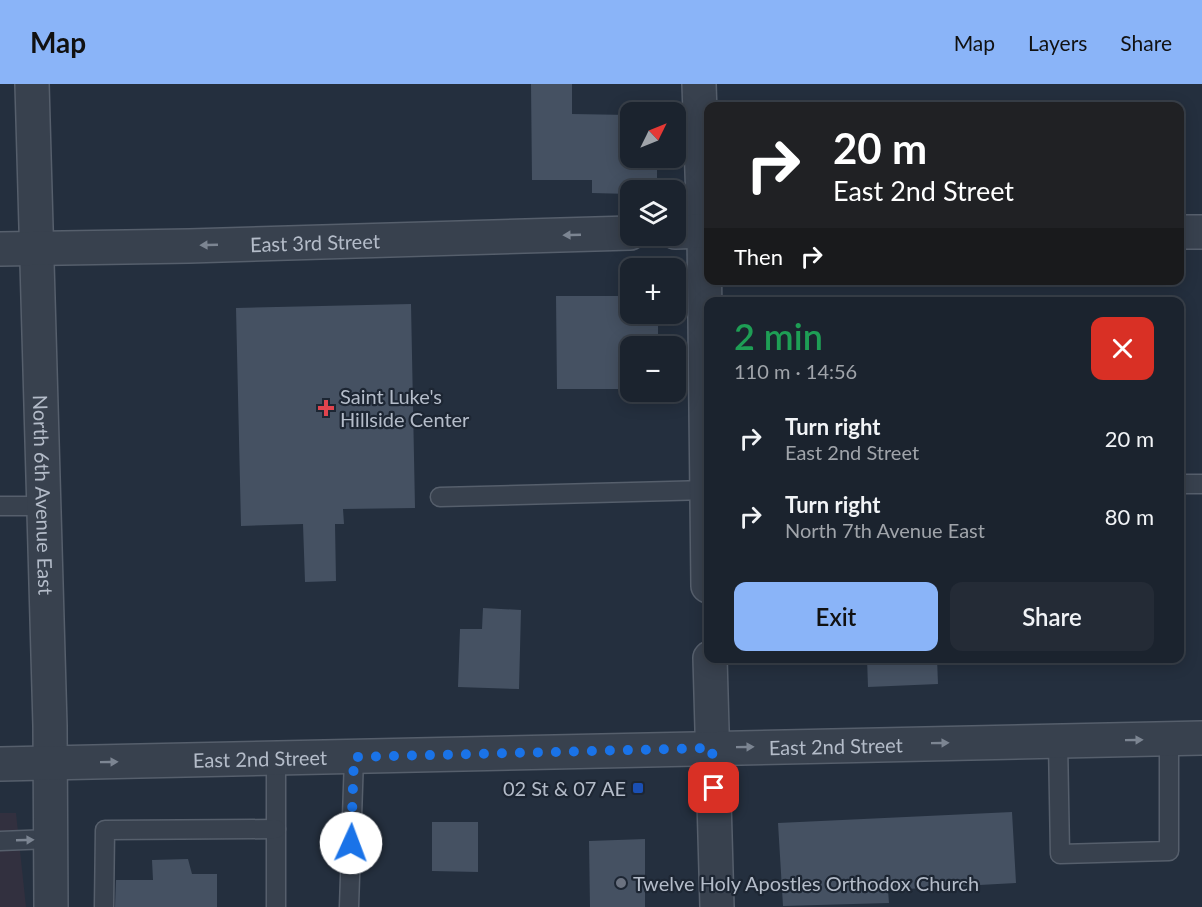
<!DOCTYPE html>
<html lang="en">
<head>
<meta charset="utf-8">
<style>
	body { margin:0; font-family:Lato,sans-serif; background:#242b36; color:#f1f3f6; height:100vh; display:flex; flex-direction:column; font-size:22px; white-space:nowrap }
	* { box-sizing:border-box; margin:0 }
	p { font-size:20px; color:#a0a4aa }
	.icon { flex:none; width:33px; height:33px; fill:none; stroke:currentColor; stroke-width:2; stroke-linecap:round; stroke-linejoin:round }
	.map { position:relative; flex:1; overflow:hidden }
	.drawer { position:absolute; left:704px; top:213px; width:480px; height:366px; display:flex; flex-direction:column; background:#1b232e; border-radius:12px; box-shadow:0 3px 15px #0003,0 0 0 2px #39404a }
	.drawer>* { flex:none }
	.hud { position:absolute; left:704px; top:18px; width:480px; height:183px; border-radius:12px; box-shadow:0 3px 15px #0003,0 0 0 2px #39404a; background:#202124; color:#fff; overflow:hidden }
	.needle { width:39px; rotate:47deg }
	.controls { position:absolute; left:620px; top:18px; display:grid; gap:12px }
	.controls a { display:grid; place-items:center; width:66px; height:66px; border-radius:12px; background:#1b232e; box-shadow:0 3px 15px #0003,0 0 0 2px #39404a; font-size:30px }
	.pin { position:absolute; display:grid; place-items:center; width:51px; height:51px; color:#fff; margin:-26px; border-radius:12px; box-shadow:0 3px 9px #0006 }
	.me { position:absolute; width:66px; margin:-33px; rotate:2deg; stroke-linejoin:round; filter:drop-shadow(0 0 4px #0008) }
	.turn { display:flex; align-items:center; gap:21px; height:126px; padding:0 30px; font-size:27px }
	.turn .icon { width:78px; height:78px; stroke-width:2.5 }
	.turn b { display:block; font-size:42px; line-height:51px }
	.then { display:flex; align-items:center; height:57px; padding:0 30px; background:#0003; gap:12px; font-size:22px }
	.round { display:grid; place-items:center; flex:none; width:63px; height:63px; border-radius:12px; background:#242b36 }
	.headline { display:flex; align-items:center; justify-content:space-between; height:102px; padding:0 30px }
	h1 { font-size:36px; font-weight:600; line-height:45px; color:#1e9e55 }
	.cta { display:flex; gap:12px; margin-top:auto; padding:12px 30px }
	.cta a { flex:1; height:69px; border-radius:12px; background:#8ab4f8; color:#111; font-size:24px; font-weight:600; line-height:69px; text-align:center }
	.cta a+a { background:#242b36; color:#f1f3f6 }
	ul { padding:0; list-style:none }
	li { display:flex; align-items:center; gap:18px; height:78px; padding:0 30px }
	li div { flex:1 }
	li b { display:block; font-size:22px }
	li em { font-style:normal }
	header { display:flex; align-items:center; gap:36px; box-sizing:border-box; height:84px; padding:0 30px; background:#8ab4f8; color:#111 }
	header strong { font-size:28px }
	nav { display:flex; gap:33px; margin-inline-start:auto; font-size:21px }
	.map>svg:first-child { display:block }
	.medical { fill:#32303f }
	.building { fill:#455162 }
	.lines { fill:none; stroke-linecap:round; stroke-linejoin:round }
	.service-casing { stroke:#565f6c; stroke-width:21 }
	.minor-casing { stroke:#565f6c; stroke-width:36 }
	.tertiary-casing { stroke:#565f6c; stroke-width:36 }
	.service { stroke:#38414e; stroke-width:18 }
	.minor { stroke:#38414e; stroke-width:33 }
	.tertiary { stroke:#38414e; stroke-width:33 }
	.oneway { fill:#7c8592 }
	.route { stroke:#1a73e8; stroke-width:10; stroke-dasharray:0 18 }
	.health-dot { fill:#e0444e; stroke:#1d2633; stroke-width:2 }
	.transit-dot { fill:#1a4fb4; stroke:#1d2633; stroke-width:2 }
	.worship-dot { fill:#6b7280; stroke:#1d2633; stroke-width:2 }
	.labels { text-anchor:middle; dominant-baseline:central; stroke-width:4.5; stroke-linejoin:round; paint-order:stroke }
	.street-label { font-size:20px; fill:#b4bcc9; stroke:#1d2633 }
	.poi-label { font-size:20px; fill:#b4bcc9; stroke:#1d2633; text-anchor:start }
</style>
</head>
<body>
<header>
<strong>Map</strong>
<nav><a>Map</a><a>Layers</a><a>Share</a></nav>
</header>
<div class="map">
<svg width="1202" height="823" viewBox="0 0 1202 823">
	<rect width="100%" height="100%" fill="#242f3e"/>
	<polygon class="medical" points="0,729 16,729 26,823 0,823"/>
	<g class="building">
		<polygon points="531,0 572,0 572,30 630,31 630,74 657,74 657,106 630,106 630,110 592,109 592,96 532,96"/>
		<polygon points="556,212 630,212 630,230 658,230 658,262 630,262 630,305 557,305"/>
		<polygon points="411,220 415,424 343,425 344,440 335,440 336,497 305,498 303,440 241,442 236,224"/>
		<polygon points="483,524 521,526 519,605 458,603 460,545 482,545"/>
		<polygon points="867,574 937,574 938,600 868,603"/>
		<polygon points="1012,728 1016,799 888,806 889,819 783,822 778,739"/>
		<polygon points="432,738 478,738 478,788 432,787"/>
		<polygon points="645,755 645,823 590,823 589,757"/>
		<polygon points="188,775 192,790 217,790 217,823 115,823 116,796 153,796 152,776"/>
	</g>
	<g class="lines">
		<defs>
			<g id="service">
				<polyline points="1179,400 1202,400"/>
				<polyline points="440,413 708,406"/>
				<polyline points="0,422 44,422"/>
				<polyline points="1058,657 1060,770 1169,767 1169,655"/>
				<polyline points="276,674 276,823"/>
				<polyline points="0,757 50,755"/>
				<polyline points="104,823 105,746 276,745"/>
				<polyline points="349,823 354,673"/>
			</g>
			<g id="minor">
				<polyline points="699,0 704,147 708,502"/>
				<polyline points="710,574 717,823"/>
			</g>
			<g id="tertiary">
				<path id="s1" d="M 32,0 L 50,642 L 51,823"/>
				<polyline points="675,148 708,147"/>
				<polyline points="1179,148 1202,148"/>
				<path id="s2" d="M 0,165 L 189,162 L 630,149"/>
				<path id="s3" d="M 0,680 L 1202,654"/>
			</g>
		</defs>
		<use href="#service" class="service-casing"/>
		<use href="#minor" class="minor-casing"/>
		<use href="#tertiary" class="tertiary-casing"/>
		<use href="#service" class="service"/>
		<use href="#minor" class="minor"/>
		<use href="#tertiary" class="tertiary"/>
	</g>
	<defs><path id="oneway-solid" d="M-6-.8H1V-3.2L6.5 0L1 3.2V.8H-6Z" transform="scale(1.5)"/></defs>
	<g class="oneway">
		<use href="#oneway-solid" transform="translate(572 151) rotate(178)"/>
		<use href="#oneway-solid" transform="translate(209 161) rotate(178)"/>
		<use href="#oneway-solid" transform="translate(1134 656) rotate(-1)"/>
		<use href="#oneway-solid" transform="translate(940 659) rotate(-1)"/>
		<use href="#oneway-solid" transform="translate(745 663) rotate(-1)"/>
		<use href="#oneway-solid" transform="translate(109 678) rotate(-1)"/>
		<use href="#oneway-solid" transform="translate(25 756) rotate(-2)"/>
	</g>
	<g class="lines">
		<polyline class="route" points="351,759 354,673 712,664 714,704"/>
	</g>
	<path class="health-dot" d="M323 315h6v6h6v6h-6v6h-6v-6h-6v-6h6z"/>
	<rect class="transit-dot" x="632" y="698" width="12" height="12" rx="3"/>
	<circle class="worship-dot" cx="621" cy="799" r="6"/>
	<g class="labels">
		<g class="street-label">
			<text stroke="none"><textPath href="#s2" startOffset="315">East 3rd Street</textPath></text>
			<text stroke="none"><textPath href="#s1" startOffset="411">North 6th Avenue East</textPath></text>
			<text stroke="none"><textPath href="#s3" startOffset="836">East 2nd Street</textPath></text>
			<text stroke="none"><textPath href="#s3" startOffset="260">East 2nd Street</textPath></text>
		</g>
		<g class="poi-label">
			<text x="340" y="312">Saint Luke's<tspan x="340" dy="23">Hillside Center</tspan></text>
			<text x="626" y="704" text-anchor="end">02 St &amp; 07 AE</text>
			<text x="633" y="799">Twelve Holy Apostles Orthodox Church</text>
		</g>
	</g>
</svg>
<div class="controls">
<a><svg class="needle" viewBox="-14 -14 28 28"><path d="M0-13l5 13h-10z" fill="#e53935"/><path d="M0 13l5-13h-10z" fill="#a0a4aa"/></svg></a>
<a><svg class="icon" aria-label="layers" viewBox="0 0 24 24"><path d="M12 4l9 5-9 5-9-5zM3 14l9 5 9-5"/></svg></a>
<a>+</a>
<a>−</a>
</div>
<div class="pin" style="left:714px;top:704px;background:#d93025"><svg class="icon" aria-label="arrive" viewBox="0 0 24 24"><path d="M6 21V4h12l-3 4 3 4H6"/></svg></div>
<svg class="me" style="left:351px;top:759px" viewBox="-20 -20 40 40"><circle r="19" fill="#fff"/><path d="M0-13L10 11 0 6-10 11z" fill="#1a73e8"/></svg>
<div class="hud">
<div class="turn"><svg class="icon" aria-label="right" viewBox="0 0 24 24"><path d="M7 20v-9h11M14 6l5 5-5 5"/></svg><div><b>20 m</b>East 2nd Street</div></div>
<div class="then">Then<svg class="icon" aria-label="right" viewBox="0 0 24 24"><path d="M7 20v-9h11M14 6l5 5-5 5"/></svg></div>
</div>
<section class="drawer">
<div class="headline"><div><h1>2 min</h1><p>110 m · 14:56</p></div><a class="round" style="background:#d93025;color:#fff"><svg class="icon" aria-label="close" viewBox="0 0 24 24"><path d="M6 6l12 12M18 6L6 18"/></svg></a></div>
<ul>
<li><svg class="icon" aria-label="right" viewBox="0 0 24 24"><path d="M7 20v-9h11M14 6l5 5-5 5"/></svg><div><b>Turn right</b><p>East 2nd Street</p></div><em>20 m</em></li>
<li><svg class="icon" aria-label="right" viewBox="0 0 24 24"><path d="M7 20v-9h11M14 6l5 5-5 5"/></svg><div><b>Turn right</b><p>North 7th Avenue East</p></div><em>80 m</em></li>
</ul>
<div class="cta"><a>Exit</a><a>Share</a></div>
</section>
</div>
</body>
</html>
